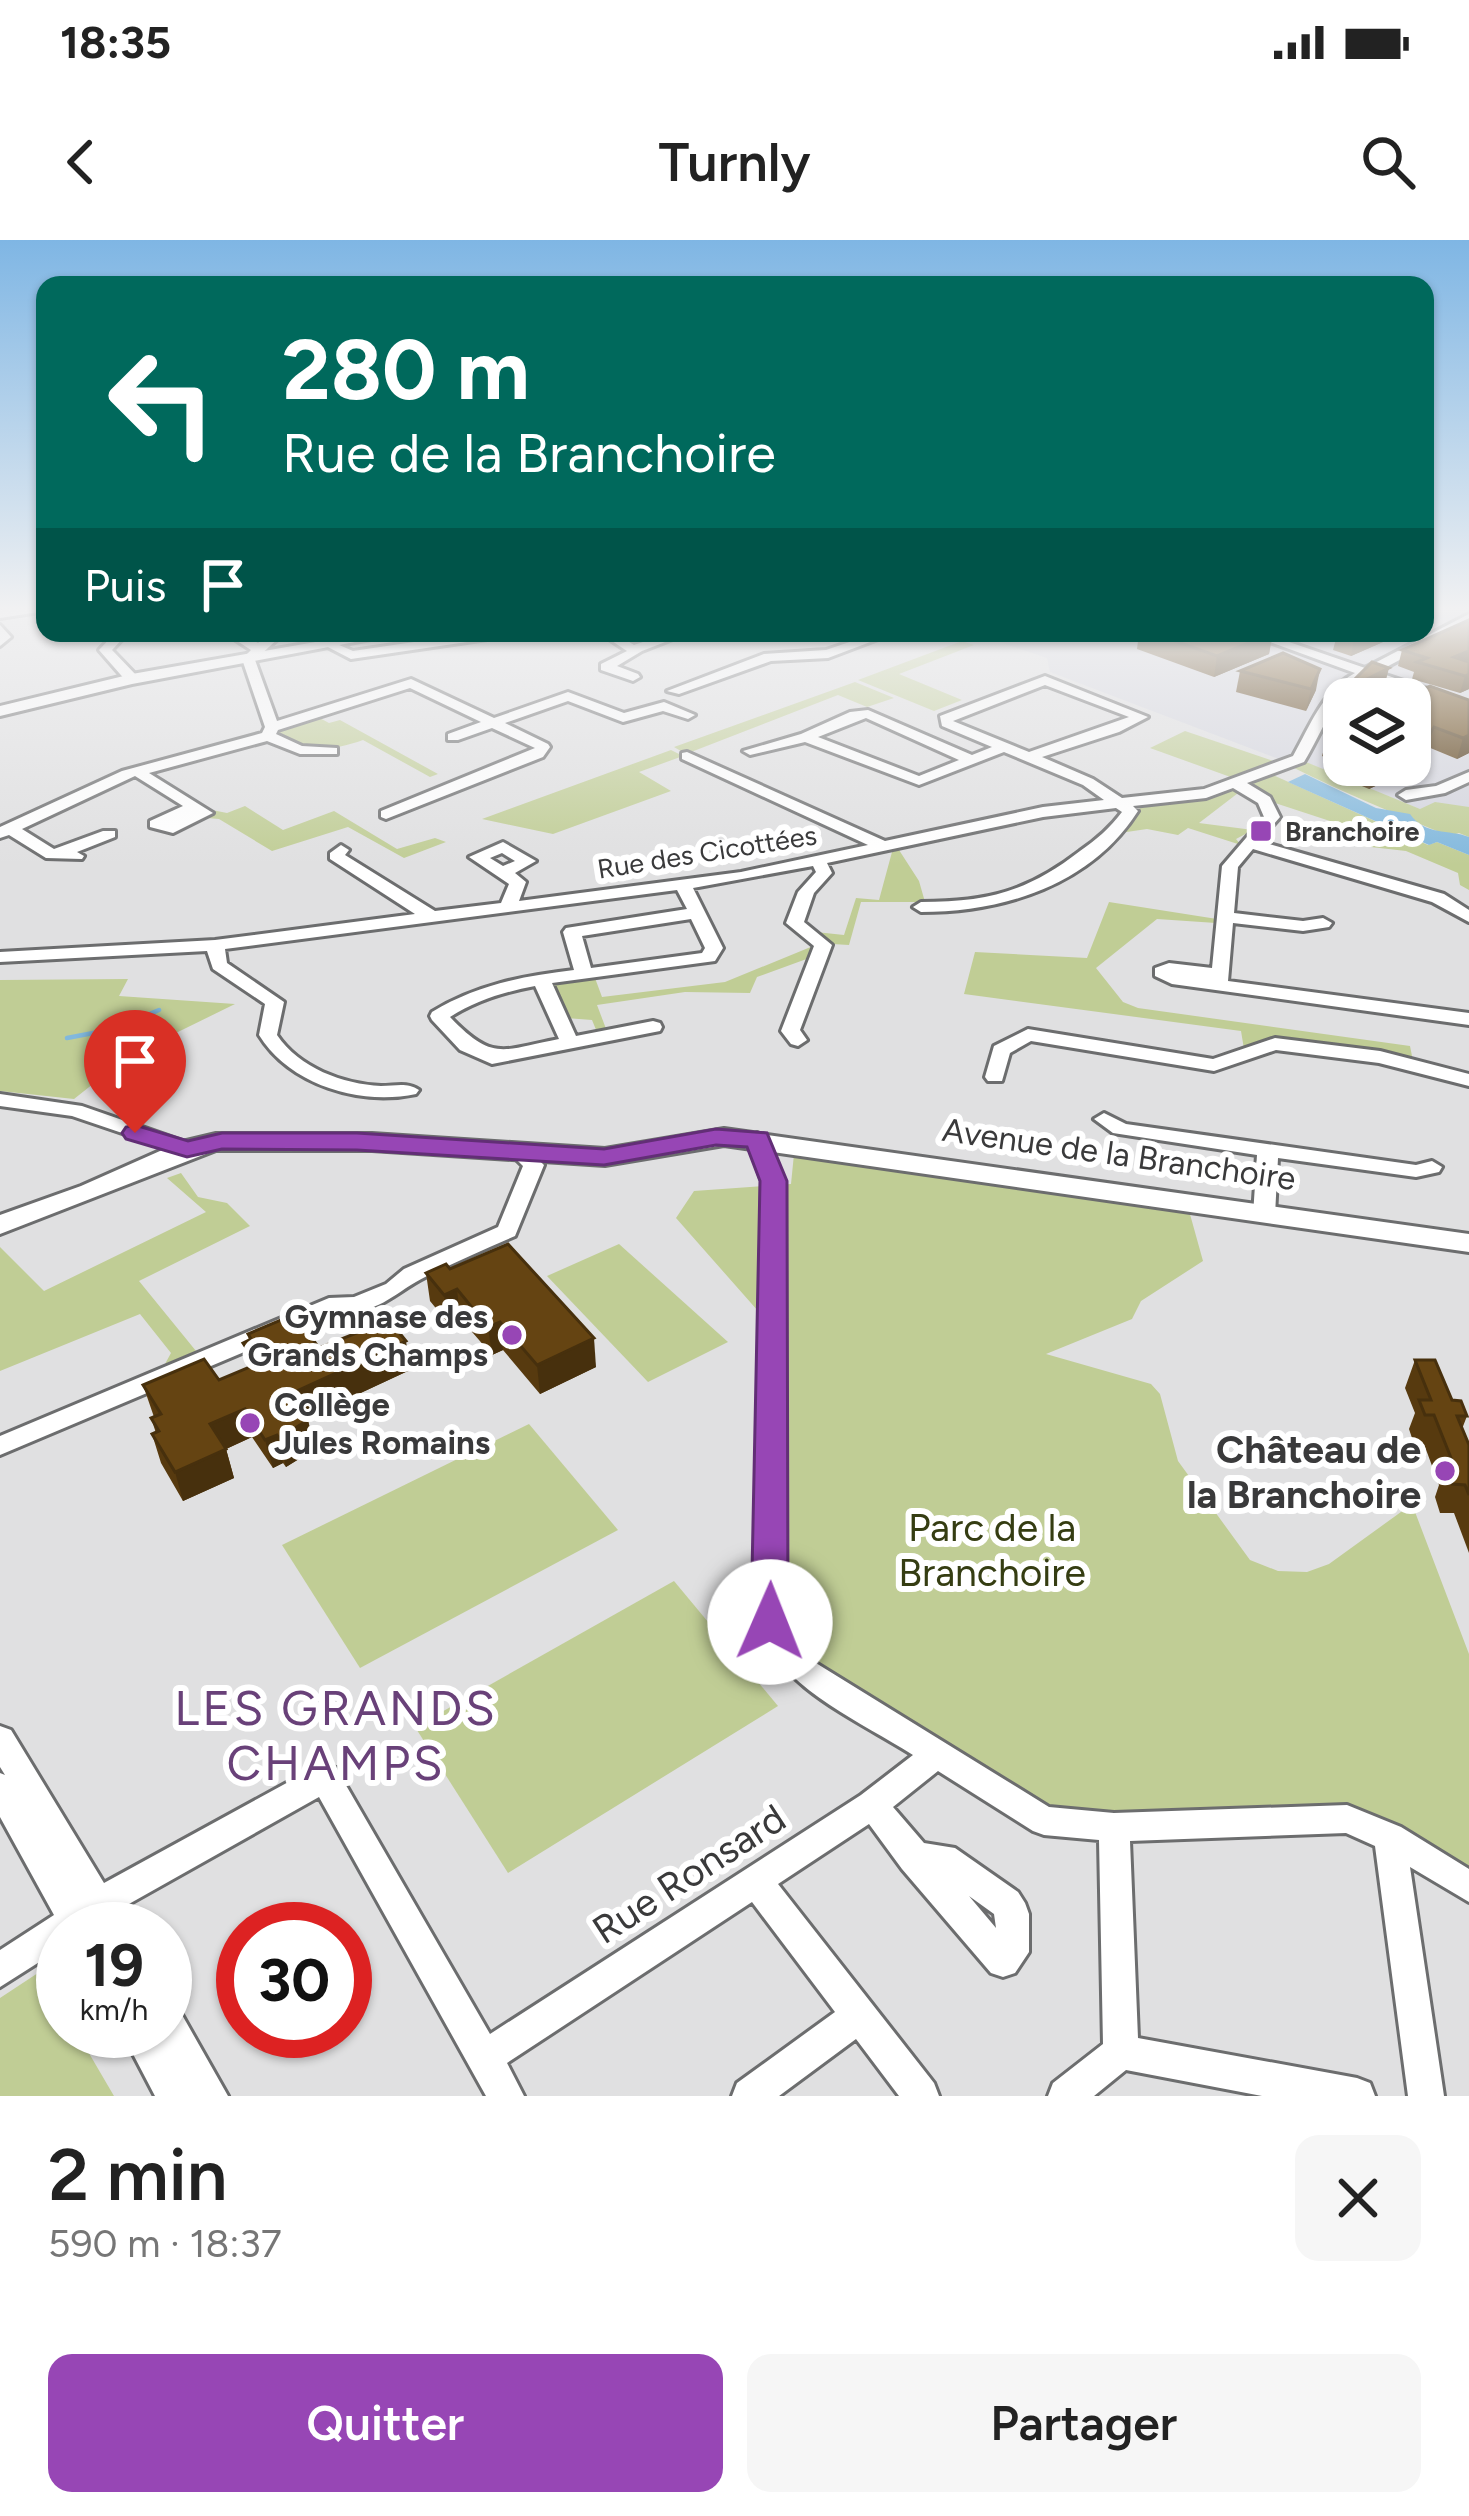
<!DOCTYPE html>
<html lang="fr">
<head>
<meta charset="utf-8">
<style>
	body { margin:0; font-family:Figtree,sans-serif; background:#f6f6f6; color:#222; height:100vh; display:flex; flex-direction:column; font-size:45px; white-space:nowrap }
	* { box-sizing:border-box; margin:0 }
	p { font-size:39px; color:#767676 }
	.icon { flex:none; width:66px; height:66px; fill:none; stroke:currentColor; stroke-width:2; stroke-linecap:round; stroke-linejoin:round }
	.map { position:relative; height:1856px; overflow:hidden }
	.drawer { display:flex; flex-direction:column; background:#fff; flex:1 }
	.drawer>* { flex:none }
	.banner { position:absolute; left:36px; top:36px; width:1398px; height:366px; border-radius:24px; box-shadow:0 3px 9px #0004; background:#00695c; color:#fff; overflow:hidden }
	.controls { position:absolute; left:1323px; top:438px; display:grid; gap:24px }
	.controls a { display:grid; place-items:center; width:108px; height:108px; border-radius:24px; background:#fff; box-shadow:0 3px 9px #0004; font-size:60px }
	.speed { position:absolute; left:36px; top:1662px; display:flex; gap:24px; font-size:60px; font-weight:700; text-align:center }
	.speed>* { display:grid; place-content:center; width:156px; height:156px; border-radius:50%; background:#fff; box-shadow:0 3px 9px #0004; line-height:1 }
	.speed small { font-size:30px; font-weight:400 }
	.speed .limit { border:18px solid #d22; background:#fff; color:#111 }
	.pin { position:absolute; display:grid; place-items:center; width:102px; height:102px; color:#fff; margin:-123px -51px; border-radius:50% 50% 50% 0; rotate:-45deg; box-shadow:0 0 12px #0007 }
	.pin .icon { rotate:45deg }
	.me { position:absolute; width:132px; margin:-66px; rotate:1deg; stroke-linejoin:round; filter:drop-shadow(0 0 9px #0008) }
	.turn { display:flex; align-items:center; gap:42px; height:252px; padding:0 48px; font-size:54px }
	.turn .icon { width:156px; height:156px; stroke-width:2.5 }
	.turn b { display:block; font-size:84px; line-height:102px }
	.then { display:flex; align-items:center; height:114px; padding:0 48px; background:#0003; gap:24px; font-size:45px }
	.round { display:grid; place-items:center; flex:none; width:126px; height:126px; border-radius:24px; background:#f6f6f6 }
	.headline { display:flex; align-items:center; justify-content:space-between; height:204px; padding:0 48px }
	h1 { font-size:72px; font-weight:600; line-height:90px }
	.primary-button { display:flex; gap:24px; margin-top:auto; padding:24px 48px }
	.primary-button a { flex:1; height:138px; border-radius:24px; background:#9746b5; color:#fff; font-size:48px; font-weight:600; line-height:138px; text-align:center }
	.primary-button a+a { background:#f6f6f6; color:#222 }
	.status { display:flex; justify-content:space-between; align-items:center; height:84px; padding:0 60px; background:#fff; direction:ltr }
	.status svg { height:33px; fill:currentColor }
	header { display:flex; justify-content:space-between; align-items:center; height:156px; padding:0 48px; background:#fff; font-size:54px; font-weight:600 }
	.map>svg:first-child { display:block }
	.built { fill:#d4d5de; fill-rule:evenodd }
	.green { fill:#c0cd95 }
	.water { fill:#81b8dd }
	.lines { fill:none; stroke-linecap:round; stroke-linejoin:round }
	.stream { stroke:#81b8dd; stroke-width:4.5 }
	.minor-casing { stroke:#6c6d6e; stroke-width:6 }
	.major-casing { stroke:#6c6d6e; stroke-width:6 }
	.minor { fill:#fff; fill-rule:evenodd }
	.major { fill:#fff; fill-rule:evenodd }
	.wall { fill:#573a0f }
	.shaded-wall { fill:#47300d }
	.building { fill:#654412; stroke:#47300d; stroke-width:3 }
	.route { fill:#9746b5; stroke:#622e76; stroke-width:3 }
	.poi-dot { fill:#9746b5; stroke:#fff; stroke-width:4.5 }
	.labels { text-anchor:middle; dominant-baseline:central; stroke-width:12; stroke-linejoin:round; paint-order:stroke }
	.far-poi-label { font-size:27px; font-weight:bold; fill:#3a3a3b; stroke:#fff; text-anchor:start }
	.far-street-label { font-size:27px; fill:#3a3a3b; stroke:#fff }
	.street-label { font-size:33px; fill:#3a3a3b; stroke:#fff }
	.poi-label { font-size:33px; font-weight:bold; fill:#3a3a3b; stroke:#fff; text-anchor:end }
	.near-poi-label { font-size:39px; font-weight:bold; fill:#3a3a3b; stroke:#fff; text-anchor:end }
	.near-park-label { font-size:39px; fill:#353d12; stroke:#fff }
	.near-street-label { font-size:39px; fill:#3a3a3b; stroke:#fff }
	.near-quarter-label { font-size:48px; letter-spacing:3px; fill:#694179; stroke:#fff }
</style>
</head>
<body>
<div class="status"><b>18:35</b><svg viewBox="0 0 49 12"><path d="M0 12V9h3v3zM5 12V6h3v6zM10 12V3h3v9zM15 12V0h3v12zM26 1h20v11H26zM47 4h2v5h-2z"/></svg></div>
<header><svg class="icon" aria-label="back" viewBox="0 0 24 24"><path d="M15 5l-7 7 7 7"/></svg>Turnly<svg class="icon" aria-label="search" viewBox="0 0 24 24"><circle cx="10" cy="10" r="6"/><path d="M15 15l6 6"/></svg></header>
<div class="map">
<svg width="1469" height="1856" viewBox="0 0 1469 1856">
	<rect width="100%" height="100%" fill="#e0e0e1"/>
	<path class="built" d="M 1425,366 L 1469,366 L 1469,589 L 1299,520 L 1292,524 L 1050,432 L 1047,418 L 996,401 L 1016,393 L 1425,393 ZM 1344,459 L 1410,459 L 1410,525 L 1344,525 Z"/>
	<g class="green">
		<polygon points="962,401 974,405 899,434 962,460 934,471 858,440"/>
		<polygon points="855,442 894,458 867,467 838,455 686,514 674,507"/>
		<path d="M 316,476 L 329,483 L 340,480 L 438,534 L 430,537 L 363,500 C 332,511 309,512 279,498 L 279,489 Z"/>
		<polygon points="1185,491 1279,523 1236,539 1150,508"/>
		<polygon points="671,510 683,516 639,532 671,551 553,594 482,579"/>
		<path d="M 1306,522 L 1420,569 L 1435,562 L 1469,567 L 1469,597 L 1459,593 L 1449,596 C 1395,574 1345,553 1292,527 Z"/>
		<polygon points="1273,535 1428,605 1437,602 1469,615 1469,650 1460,645 1458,633 1406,611 1327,602 1336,583 1275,563 1248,545"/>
		<polygon points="1231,549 1242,550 1199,583 1253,590 1236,599 1241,605 1188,588 1178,595 1147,589 1120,593 1143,564"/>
		<polygon points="245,566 283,590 334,571 397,609 435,598 446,602 404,618 348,587 272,611 219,579 207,578 212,570 227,573"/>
		<polygon points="899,610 919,641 925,662 861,662 849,705 832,704 816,692 844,695 856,658 879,660 892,612"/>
		<polygon points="1109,662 1217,679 1216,683 1157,679 1096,728 1123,762 1138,768 1410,806 1414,826 1266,802 1244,809 1241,791 964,754 975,712 1087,718"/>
		<polygon points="818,704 812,717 757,737 750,753 685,752 597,765 608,794 599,797 592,780 566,778 550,746 595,738 602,757 725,742"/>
		<polygon points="128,739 119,756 235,764 127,817 74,859 0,851 0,740"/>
		<polygon points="794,914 1188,967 1203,1021 1141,1061 1132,1079 1046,1114 1151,1144 1160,1154 1178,1221 1250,1320 1278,1331 1307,1332 1329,1324 1412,1264 1469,1414 1469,1638 1364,1583 1066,1586 776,1400 773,1088 676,978 694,951 791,944"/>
		<polygon points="181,933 198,957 227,963 250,986 139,1041 196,1111 165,1124 171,1113 140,1074 0,1131 0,1007 44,1051 206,972 167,938"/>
		<polygon points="619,1004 728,1102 648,1142 547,1036"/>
		<polygon points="529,1184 618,1290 360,1428 282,1305"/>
		<polygon points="674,1341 778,1466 508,1633 415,1487"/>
		<polygon points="41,1731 63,1769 63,1791 76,1791 114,1856 0,1856 0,1758"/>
	</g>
	<path class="water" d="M 1305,534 L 1376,568 L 1410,574 C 1425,596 1449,589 1469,597 L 1469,615 L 1437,602 L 1429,605 L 1288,542 Z"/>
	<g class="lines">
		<polyline class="stream" points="67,798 114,789 159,770"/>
		<defs>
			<g id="minor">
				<polygon points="30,366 45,366 45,371 0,378 0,370"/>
				<path d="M 1469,374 L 1469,383 L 1377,432 L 1469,463 L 1469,472 L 1367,437 C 1333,455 1323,491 1304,522 L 1247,543 L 1270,557 L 1280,577 L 1259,601 L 1444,654 L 1469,670 L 1469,682 L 1432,662 L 1253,609 L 1238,627 L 1234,673 L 1303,681 L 1323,678 L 1332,683 L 1329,687 L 1303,691 L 1233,683 L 1228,741 L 1469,773 L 1469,785 L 1172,744 L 1155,736 L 1155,728 L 1169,723 L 1212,728 L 1222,626 L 1264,577 L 1258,563 L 1233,548 L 1206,558 L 1133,566 L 1138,571 C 1091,645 1004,672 921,672 L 913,667 L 921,662 C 987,662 1027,652 1080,611 C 1096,600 1110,588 1122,572 L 1116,568 L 1043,577 L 827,623 L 832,633 L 814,653 L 804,682 L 832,705 L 800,790 L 807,800 L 798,806 L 791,804 L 781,791 L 814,706 L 786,683 L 798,652 L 816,632 L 813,626 L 693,648 L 723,708 L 715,721 L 552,743 L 576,796 L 653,781 L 660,783 L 662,787 L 660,791 L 492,824 L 460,810 L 432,780 L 430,776 L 432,772 C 476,745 523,736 574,730 L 563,692 L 566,688 L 687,669 L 677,650 L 225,709 L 227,723 L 284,762 L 277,795 C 299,828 343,844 381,846 C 396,846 407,842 419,850 L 416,854 C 360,866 290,845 259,795 L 265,764 L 213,729 L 207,711 L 0,722 L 0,712 L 215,700 L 415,674 L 330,619 L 330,613 L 341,605 L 349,610 L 345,615 L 435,671 L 501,663 L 509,644 L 469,617 L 503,602 L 536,621 L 515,633 L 526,642 L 519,661 L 741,632 L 868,605 L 682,519 L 682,513 L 687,512 L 885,601 L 1043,567 L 1104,560 L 1083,545 L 1004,512 L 919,545 L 805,502 L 750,515 L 743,511 L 801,494 L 850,472 L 868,470 L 972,515 L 992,507 L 942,486 L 940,476 L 1045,436 L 1148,477 L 1119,492 L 1042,517 L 1093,539 L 1122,558 L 1204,549 L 1293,516 C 1310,486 1323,450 1355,433 L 1245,393 L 1263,393 L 1365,428 ZM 1045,445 L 1129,477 L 1029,512 L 953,481 ZM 866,478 L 959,520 L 919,536 L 818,497 ZM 502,613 L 515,621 L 503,626 L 490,618 ZM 691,679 L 705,708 L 702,713 L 591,728 L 582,696 ZM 535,746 L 559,799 C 502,810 493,822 450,777 C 477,760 504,752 535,746 Z"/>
				<polygon points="0,385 11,397 0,406"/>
				<polygon points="115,393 128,393 112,410 137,436 137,442 127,442 99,410"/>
				<polygon points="225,393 240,393 258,403 270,393 284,393 255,420 277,481 411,439 494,478 568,452 624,473 664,462 695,475 688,479 663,471 623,482 568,461 505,483 548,504 550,507 543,517 386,579 381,577 381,571 535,508 492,488 458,500 448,500 448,494 481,482 410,448 278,490 276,494 302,506 337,508 337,514 300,514 267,501 149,533 213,573 173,593 150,587 150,581 183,566 135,536 22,589 54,609 103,591 115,591 115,597 77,612 84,616 82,619 46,618 9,595 0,598 0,587 122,531 262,493 265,487 242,419 251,410"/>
				<polygon points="475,393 507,393 501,397 351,419 324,405 330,401 353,411"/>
				<polygon points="600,393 615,393 634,405 670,393 683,395 642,411 617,426 638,434 640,437 633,441 601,430 601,424 627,411"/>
				<polygon points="876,393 894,393 828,418 771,421 679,454 667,451 764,414 826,410"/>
				<polygon points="1469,532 1469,542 1445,553 1406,560 1398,555 1406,550 1436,546"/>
				<polygon points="1028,789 1213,819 1275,798 1380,811 1469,834 1469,846 1379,823 1276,810 1214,831 1031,801 1010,813 1002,841 988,841 985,837 994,806"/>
				<polygon points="0,854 82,866 194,905 197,909 187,915 72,876 0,866"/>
				<polygon points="1104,873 1126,884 1416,925 1432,921 1442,927 1439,932 1416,937 1278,918 1275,975 1264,982 1253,975 1257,915 1113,893 1094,879"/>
				<path d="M 757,893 L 767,899 L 784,941 L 783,1382 L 788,1393 L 811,1420 L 1049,1567 L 1114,1573 L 1347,1565 L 1401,1587 L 1469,1629 L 1469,1662 L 1410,1627 L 1444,1856 L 1408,1856 L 1375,1606 L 1346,1593 L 1130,1601 L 1138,1798 L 1357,1838 L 1370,1843 L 1375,1856 L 1262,1856 L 1126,1830 L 1094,1856 L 1048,1856 L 1053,1843 L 1103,1804 L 1099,1600 L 1044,1595 L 1033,1591 L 938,1531 L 893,1567 L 924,1603 L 955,1608 L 1018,1652 L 1025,1663 L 1029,1674 L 1029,1712 L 1015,1733 L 1003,1737 L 991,1733 L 902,1629 L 869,1584 L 778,1644 L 934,1843 L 939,1856 L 899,1856 L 856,1799 L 779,1856 L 732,1856 L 737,1843 L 835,1772 L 752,1662 L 507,1823 L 524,1856 L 486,1856 L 319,1557 L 120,1669 L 129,1689 L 63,1689 L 63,1707 L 0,1747 L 0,1710 L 54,1675 L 0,1577 L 0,1533 L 5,1535 L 0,1527 L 0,1486 L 11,1490 L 104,1643 L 314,1528 L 325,1524 L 336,1528 L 490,1794 L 861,1555 L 913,1515 C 856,1479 780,1448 755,1382 L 762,941 L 747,899 ZM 969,1656 L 994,1674 L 996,1688 Z"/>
				<path d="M 519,906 L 526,908 L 544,925 L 515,996 C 485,1009 455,1022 427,1036 C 394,1052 381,1074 339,1072 L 0,1215 L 0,1196 L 329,1058 L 354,1057 L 386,1044 L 404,1029 L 498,987 L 523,926 L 509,912 Z"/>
				<polygon points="165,1761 177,1766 228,1856 155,1856 121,1791 165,1791"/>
			</g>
			<g id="major">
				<polygon points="367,393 403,393 132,444 0,476 0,466 132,434"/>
				<polygon points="724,889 1469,994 1469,1012 724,905 605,925 372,910 216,910 0,994 0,975 81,946 178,903 216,894 372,894 605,909"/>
			</g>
		</defs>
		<use href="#minor" class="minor-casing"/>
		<use href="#major" class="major-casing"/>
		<use href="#minor" class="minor"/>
		<use href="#major" class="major"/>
	</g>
	<g class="wall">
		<polygon points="1469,380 1469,449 1460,453 1412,439 1414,432 1398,426 1402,410"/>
		<polygon points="1139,393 1272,393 1269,414 1214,437 1137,409"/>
		<polygon points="1341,393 1386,393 1383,402 1351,416 1333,410 1337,395"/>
		<polygon points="1240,431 1316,450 1306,471 1236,452"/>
		<polygon points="1384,448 1380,450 1401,458 1469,460 1469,513 1457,519 1428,507 1425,514 1410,520 1410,459 1344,459 1344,525 1322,516 1334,475 1338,473 1336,473 1341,453"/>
		<polygon points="1344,525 1406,525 1405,532 1369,549 1350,541 1353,528"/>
		<polygon points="450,1029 596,1127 540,1154 503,1110 492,1115 460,1078 448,1083 430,1061 426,1033"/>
		<polygon points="248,1094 319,1108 410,1130 307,1178 315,1209 286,1227 283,1223 273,1228 252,1197 226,1209 234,1238 183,1261 161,1223 152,1194 156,1193 151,1178 154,1177 143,1145 219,1140 249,1127 243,1103 249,1100"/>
		<polygon points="1415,1120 1467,1176 1462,1189 1469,1255 1469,1313 1454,1273 1440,1273 1435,1257 1439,1245 1424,1204 1414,1204 1409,1189 1415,1173 1405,1148"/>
	</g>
	<g class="shaded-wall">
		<polygon points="1273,393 1269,414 1214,437 1217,416"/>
		<polygon points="1372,393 1386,393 1383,402 1351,416 1354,400"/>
		<polygon points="1469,411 1469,426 1454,417"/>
		<polygon points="1389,428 1384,448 1362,459 1359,443"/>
		<polygon points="1320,429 1316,450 1306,471 1311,449"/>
		<polygon points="1469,434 1469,449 1460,453 1465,436"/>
		<polygon points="1434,487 1425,514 1410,520 1410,502"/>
		<polygon points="1469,495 1469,513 1457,519 1463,498"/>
		<polygon points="1380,525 1406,525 1405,532 1369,549 1375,528"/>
		<polygon points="457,1049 460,1078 448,1083 444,1055"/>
		<polygon points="500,1082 503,1110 492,1115 488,1087"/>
		<polygon points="594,1098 596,1127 540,1154 537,1125"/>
		<polygon points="406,1101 410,1130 296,1183 290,1154"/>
		<polygon points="245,1169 252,1197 226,1209 234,1238 183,1261 175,1232 210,1184"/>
		<polygon points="308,1180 315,1209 286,1227 279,1198"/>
		<polygon points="277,1195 283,1223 273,1228 265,1200"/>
	</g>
	<g class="building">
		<polygon points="1469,380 1469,411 1454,417 1469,422 1469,434 1465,436 1417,422 1427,418 1402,410"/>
		<polygon points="1152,393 1273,393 1217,416"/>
		<polygon points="1341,393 1372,393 1354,400 1337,395"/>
		<polygon points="1283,413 1320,429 1311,449 1240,431"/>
		<polygon points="1372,422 1389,428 1359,443 1401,458 1430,446 1469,460 1469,495 1463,498 1434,487 1430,493 1410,502 1410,459 1356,459 1341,453"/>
		<polygon points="1344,488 1344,502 1327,495"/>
		<polygon points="508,1004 594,1098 537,1125 500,1082 488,1087 457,1049 444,1055 426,1033 446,1024 450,1029"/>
		<polygon points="295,1074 319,1108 389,1080 406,1101 290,1154 308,1180 279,1198 277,1195 265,1200 245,1169 210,1184 226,1209 175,1232 152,1194 159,1191 151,1178 161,1174 143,1145 204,1119 219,1140 257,1124 243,1103 251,1099 248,1094"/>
		<polygon points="1415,1120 1435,1120 1452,1160 1461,1161 1467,1176 1457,1176 1469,1205 1469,1255 1465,1245 1452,1244 1445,1228 1455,1228 1434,1175 1425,1175 1419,1160 1431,1160"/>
	</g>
	<linearGradient id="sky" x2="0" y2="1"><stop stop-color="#7fb6e4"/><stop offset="0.59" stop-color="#f1f1f2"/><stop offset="1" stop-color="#f1f1f2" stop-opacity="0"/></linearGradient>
	<rect width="1469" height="625" fill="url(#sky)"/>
	<polygon class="route" points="135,885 188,901 222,893 357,893 604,909 716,889 767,893 787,941 788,1382 782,1392 770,1397 757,1392 751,1382 760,941 747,907 716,905 604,925 357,910 222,909 187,917 126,899 122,893 126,887"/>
	<g class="poi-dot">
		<rect x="1249" y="579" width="24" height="24" rx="6"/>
		<circle cx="512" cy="1095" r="12"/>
		<circle cx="250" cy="1183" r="12"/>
		<circle cx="1445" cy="1231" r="12"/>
	</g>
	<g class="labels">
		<g class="far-poi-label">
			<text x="1285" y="591">Branchoire</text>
		</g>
		<g class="far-street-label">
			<text transform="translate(707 612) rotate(-9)">Rue des Cicottées</text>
		</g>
		<g class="street-label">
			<text transform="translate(1119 914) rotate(8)">Avenue de la Branchoire</text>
		</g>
		<g class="poi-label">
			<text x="488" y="1076">Gymnase des<tspan x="488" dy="38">Grands Champs</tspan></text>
			<text x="274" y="1164" text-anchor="start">Collège<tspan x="274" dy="38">Jules Romains</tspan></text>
		</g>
		<g class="near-poi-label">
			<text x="1421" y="1209">Château de<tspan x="1421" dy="45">la Branchoire</tspan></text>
		</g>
		<g class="near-park-label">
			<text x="992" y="1287">Parc de la<tspan x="992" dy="45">Branchoire</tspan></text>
		</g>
		<g class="near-street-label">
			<text transform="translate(689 1634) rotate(-33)">Rue Ronsard</text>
		</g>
		<g class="near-quarter-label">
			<text x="336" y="1468">LES GRANDS<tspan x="336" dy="55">CHAMPS</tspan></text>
		</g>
	</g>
</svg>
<div class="controls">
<a><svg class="icon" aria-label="layers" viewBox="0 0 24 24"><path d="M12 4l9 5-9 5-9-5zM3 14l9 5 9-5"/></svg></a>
</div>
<div class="speed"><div>19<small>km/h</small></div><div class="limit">30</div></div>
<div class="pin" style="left:135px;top:893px;background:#d93025"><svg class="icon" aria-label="arrive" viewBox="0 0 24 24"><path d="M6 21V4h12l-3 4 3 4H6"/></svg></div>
<svg class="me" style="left:770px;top:1382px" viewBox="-20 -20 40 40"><circle r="19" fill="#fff"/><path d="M0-13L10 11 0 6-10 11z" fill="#9746b5"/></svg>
<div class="banner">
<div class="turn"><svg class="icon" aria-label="left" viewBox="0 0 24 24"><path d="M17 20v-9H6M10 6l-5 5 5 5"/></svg><div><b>280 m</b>Rue de la Branchoire</div></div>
<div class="then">Puis<svg class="icon" aria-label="arrive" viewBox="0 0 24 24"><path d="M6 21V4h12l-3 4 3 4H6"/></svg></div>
</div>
</div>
<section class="drawer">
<div class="headline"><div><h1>2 min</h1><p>590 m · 18:37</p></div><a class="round"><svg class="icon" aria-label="close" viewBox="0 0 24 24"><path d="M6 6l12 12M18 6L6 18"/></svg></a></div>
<div class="primary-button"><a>Quitter</a><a>Partager</a></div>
</section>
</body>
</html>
